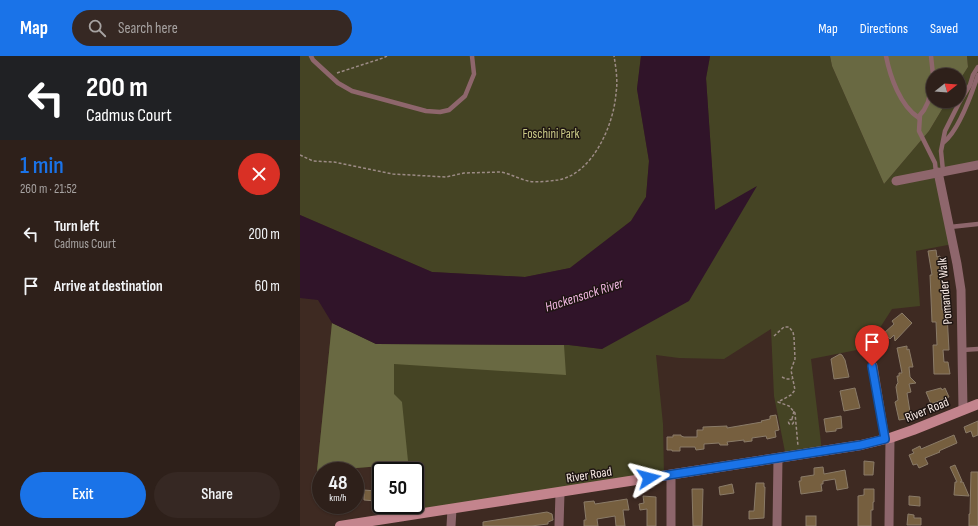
<!DOCTYPE html>
<html lang="en">
<head>
<meta charset="utf-8">
<style>
	body { margin:0; font-family:"Sofia Sans Condensed",sans-serif; background:#362823; color:#f1f3f6; height:100vh; display:flex; flex-direction:column; font-size:15px; white-space:nowrap }
	* { box-sizing:border-box; margin:0 }
	p { font-size:13px; color:#a7a3a2 }
	.icon { flex:none; width:22px; height:22px; fill:none; stroke:currentColor; stroke-width:2; stroke-linecap:round; stroke-linejoin:round }
	.map { position:relative; flex:1; overflow:hidden }
	.side { display:flex; flex-direction:column; background:#2e201a; width:300px }
	.side>* { flex:none }
	.banner { background:#202124; color:#fff; overflow:hidden }
	.needle { width:26px; rotate:73deg }
	.controls { position:absolute; left:626px; top:12px; display:grid; gap:8px }
	.controls a { display:grid; place-items:center; width:40px; height:40px; border-radius:50%; background:#2e201a; box-shadow:0 1px 3px #0004,0 0 0 1px #493e39; font-size:20px }
	.speed { position:absolute; left:12px; top:406px; display:flex; gap:8px; font-size:20px; font-weight:700; text-align:center }
	.speed>* { display:grid; place-content:center; width:52px; height:52px; border-radius:50%; background:#2e201a; box-shadow:0 1px 3px #0004,0 0 0 1px #493e39; line-height:1 }
	.speed small { font-size:10px; font-weight:400 }
	.speed .limit { border:2px solid #111; border-radius:6px; background:#fff; color:#111 }
	.pin { position:absolute; display:grid; place-items:center; width:34px; height:34px; color:#fff; margin:-41px -17px; border-radius:50% 50% 50% 0; rotate:-45deg; box-shadow:0 0 4px #0007 }
	.pin .icon { rotate:45deg }
	.me { position:absolute; width:44px; margin:-22px; rotate:81deg; stroke-linejoin:round; filter:drop-shadow(0 0 3px #0008) }
	.turn { display:flex; align-items:center; gap:14px; height:84px; padding:0 20px; font-size:18px }
	.turn .icon { width:52px; height:52px; stroke-width:2.5 }
	.turn b { display:block; font-size:28px; line-height:34px }
	.round { display:grid; place-items:center; flex:none; width:42px; height:42px; border-radius:21px; background:#362823 }
	.overview { display:flex; align-items:center; justify-content:space-between; height:68px; padding:0 20px }
	h1 { font-size:24px; font-weight:600; line-height:30px; color:#1a73e8 }
	.button { display:flex; gap:8px; margin-top:auto; padding:8px 20px }
	.button a { flex:1; height:46px; border-radius:24px; background:#1a73e8; color:#fff; font-size:16px; font-weight:600; line-height:46px; text-align:center }
	.button a+a { background:#362823; color:#f1f3f6 }
	ul { padding:0; list-style:none }
	li { display:flex; align-items:center; gap:12px; height:52px; padding:0 20px }
	li div { flex:1 }
	li b { display:block; font-size:15px }
	li em { font-style:normal }
	header { display:flex; align-items:center; gap:24px; box-sizing:border-box; height:56px; padding:0 20px; background:#1a73e8; color:#fff }
	header strong { font-size:19px }
	nav { display:flex; gap:22px; margin-inline-start:auto; font-size:14px }
	.search { width:280px; height:36px; background:#362823; display:flex; align-items:center; gap:10px; box-sizing:border-box; padding:0 14px; border-radius:22px; color:#a7a3a2; font-size:15px }
	main { display:flex; flex:1; min-height:0 }
	.map>svg:first-child { display:block }
	.green { fill:#454424 }
	.forest { fill:#696942 }
	.water { fill:#301429 }
	.building { fill:#765f3f; stroke:#8a7b68 }
	.lines { fill:none; stroke-linecap:round; stroke-linejoin:round }
	.path { stroke:#9c8b85; stroke-width:1.5; stroke-dasharray:3 2; stroke-linecap:butt }
	.lane { stroke:#8e666c; stroke-width:4.5 }
	.street { stroke:#8e666c; stroke-width:9 }
	.secondary { stroke:#c3848d; stroke-width:10 }
	.route-casing { stroke:#114b97; stroke-width:10 }
	.route { stroke:#1a73e8; stroke-width:7 }
	.labels { text-anchor:middle; dominant-baseline:central; stroke-width:3; stroke-linejoin:round; paint-order:stroke }
	.park-label { font-size:13px; fill:#cbca88; stroke:#1e1512 }
	.street-label { font-size:13px; fill:#f7e9e4; stroke:#1e1512 }
	.water-label { font-size:14px; font-style:italic; fill:#efb5df; stroke:#1e1512 }
</style>
</head>
<body>
<header>
<strong>Map</strong>
<div class="search"><svg class="icon" aria-label="search" viewBox="0 0 24 24"><circle cx="10" cy="10" r="6"/><path d="M15 15l6 6"/></svg>Search here</div>
<nav><a>Map</a><a>Directions</a><a>Saved</a></nav>
</header>
<main>
<section class="side">
<div class="banner">
<div class="turn"><svg class="icon" aria-label="left" viewBox="0 0 24 24"><path d="M17 20v-9H6M10 6l-5 5 5 5"/></svg><div><b>200 m</b>Cadmus Court</div></div>
</div>
<div class="overview"><div><h1>1 min</h1><p>260 m · 21:52</p></div><a class="round" style="background:#d93025;color:#fff"><svg class="icon" aria-label="close" viewBox="0 0 24 24"><path d="M6 6l12 12M18 6L6 18"/></svg></a></div>
<ul>
<li><svg class="icon" aria-label="left" viewBox="0 0 24 24"><path d="M17 20v-9H6M10 6l-5 5 5 5"/></svg><div><b>Turn left</b><p>Cadmus Court</p></div><em>200 m</em></li>
<li><svg class="icon" aria-label="arrive" viewBox="0 0 24 24"><path d="M6 21V4h12l-3 4 3 4H6"/></svg><div><b>Arrive at destination</b></div><em>60 m</em></li>
</ul>
<div class="button"><a>Exit</a><a>Share</a></div>
</section>
<div class="map">
<svg width="678" height="470" viewBox="0 0 678 470">
	<rect width="100%" height="100%" fill="#3e2a22"/>
	<g class="green">
		<polygon points="0,0 341,0 337,33 349,105 346,141 331,165 270,212 225,221 132,216 0,159"/>
		<polygon points="410,0 530,0 532,10 584,128 629,75 647,45 659,45 659,25 668,11 667,0 678,0 678,109 639,116 653,188 616,195 620,250 592,253 567,292 511,303 522,395 486,401 474,340 471,273 424,303 379,302 356,299 363,368 364,420 95,462 95,449 115,449 115,415 95,415 95,409 17,415 32,267 76,288 269,289 302,293 456,131 415,155 406,22"/>
	</g>
	<g class="forest">
		<polygon points="530,0 667,0 668,11 659,25 659,19 633,19 633,45 647,45 629,75 584,128 532,10"/>
		<polygon points="32,267 76,288 264,289 266,319 94,308 94,338 102,346 109,415 95,415 95,409 17,415"/>
		<polygon points="95,449 113,449 114,459 95,462"/>
	</g>
	<polygon class="water" points="341,0 410,0 406,22 415,154 457,130 389,245 302,293 269,289 76,288 32,267 18,244 0,242 0,159 132,216 225,221 270,212 331,165 346,141 349,105 337,33"/>
	<g class="building">
		<polygon points="636,194 637,201 640,200 640,204 642,203 643,211 641,211 642,226 644,226 644,230 646,229 646,237 641,238 642,254 644,254 644,258 647,258 649,294 643,294 644,306 648,306 650,318 634,318 633,289 637,289 636,266 632,266 630,219 632,219 628,195"/>
		<polygon points="602,257 612,267 595,285 594,279 590,283 584,277 594,268 592,265"/>
		<polygon points="607,290 607,294 609,293 613,311 609,311 610,321 616,327 609,328 611,336 607,337 611,362 599,364 595,346 598,344 596,331 597,328 598,327 597,320 599,320 599,317 602,317 597,292"/>
		<polygon points="540,298 542,299 545,304 549,321 534,323 531,303"/>
		<polygon points="555,332 560,352 544,355 540,335"/>
		<polygon points="641,332 642,334 645,332 649,341 631,348 626,336"/>
		<polygon points="476,359 479,374 475,375 476,381 467,383 466,380 452,382 452,385 444,386 444,384 427,386 428,389 420,389 419,387 404,388 404,393 396,394 395,391 380,391 380,395 372,395 372,394 367,394 367,381 373,381 373,379 381,379 381,380 384,381 397,381 397,374 403,374 403,371 427,370 427,372 462,366 461,365 470,363 470,360"/>
		<polygon points="541,360 542,372 536,373 536,375 526,376 524,363"/>
		<polygon points="678,365 678,379 673,381 671,375 666,377 664,371"/>
		<polygon points="654,379 657,387 641,394 639,395 640,396 625,402 628,408 619,412 617,408 613,409 609,399 614,397 612,394 620,390 621,393"/>
		<polygon points="564,405 574,406 573,419 564,419"/>
		<polygon points="655,409 662,425 660,426 663,426 669,440 654,439 655,426 657,426 650,411"/>
		<polygon points="523,411 524,418 545,414 548,432 537,434 535,423 523,425 523,428 521,428 522,435 501,438 499,425 501,425 501,421 514,419 514,412"/>
		<polygon points="671,416 678,416 678,470 669,470 669,458 670,458"/>
		<polygon points="456,427 464,427 464,431 465,431 464,462 449,463 449,455 454,455"/>
		<polygon points="432,428 434,437 420,439 419,431"/>
		<polygon points="392,433 403,433 402,470 393,470"/>
		<polygon points="564,433 574,433 574,446 573,446 573,454 571,454 571,470 558,470 558,440 564,439"/>
		<polygon points="64,434 76,435 76,445 64,444"/>
		<polygon points="343,440 356,441 356,470 347,470 347,453 340,454 339,448 344,447"/>
		<polygon points="609,440 620,441 620,450 609,449"/>
		<polygon points="327,443 329,454 323,454 325,470 316,470 315,460 297,463 298,470 284,470 284,464 286,464 284,446 294,445 295,448"/>
		<polygon points="247,456 252,458 253,464 248,466 248,468 231,470 183,470 183,466"/>
		<polygon points="608,458 614,459 614,462 621,462 621,469 607,469"/>
		<rect x="506" y="460" width="10" height="10"/>
	</g>
	<g class="lines">
		<g class="path">
			<polyline points="37,17 83,2 87,0"/>
			<path d="M 0,99 L 13,105 L 34,106 L 93,118 L 146,121 L 164,117 L 201,116 C 211,118 219,123 228,125 C 237,127 249,125 258,124 C 293,118 314,68 316,37 C 318,25 316,12 314,0"/>
			<polyline points="474,280 484,271 489,271 493,276 494,281 495,303 491,314 495,334 491,339 478,346 489,350 495,357 498,390"/>
			<polyline points="482,321 486,323 492,323"/>
			<polyline points="492,363 494,355"/>
			<circle cx="491" cy="366" r="2.5"/>
		</g>
		<g class="lane">
			<polyline points="11,0 13,4 38,27 52,35 126,55 140,56 149,54 165,40 174,18 172,0"/>
			<path d="M 586,0 C 590,20 600,50 619,62"/>
			<polyline points="631,0 633,19"/>
			<polyline points="633,24 628,46 624,54 620,59 619,75 635,107 636,117"/>
			<path d="M 644,86 C 659,74 672,37 678,19"/>
			<polyline points="643,115 641,95 645,75 659,47 670,29 673,19 678,11"/>
			<polyline points="650,171 678,168"/>
			<polyline points="662,294 678,293"/>
		</g>
		<g class="street">
			<polyline points="638,116 657,208 661,234 663,354"/>
			<polyline points="596,125 678,109"/>
			<polyline points="573,310 585,383"/>
			<polyline points="151,470 152,453"/>
			<polyline points="259,470 260,437"/>
			<polyline points="371,470 371,419"/>
			<polyline points="477,470 478,402"/>
			<polyline points="589,470 590,382"/>
		</g>
		<polyline class="secondary" points="40,470 561,389 590,382 613,374 678,348"/>
	</g>
	<g class="lines">
		<defs>
			<polyline id="route" points="349,422 561,389 585,383 572,310"/>
		</defs>
		<use href="#route" class="route-casing"/>
		<use href="#route" class="route"/>
	</g>
	<g class="labels">
		<g class="park-label">
			<text x="251" y="78">Foschini Park</text>
		</g>
		<g class="street-label">
			<text transform="translate(645 235) rotate(-95)">Pomander Walk</text>
			<text transform="translate(627 354) rotate(-22)">River Road</text>
			<text transform="translate(289 419) rotate(-9)">River Road</text>
		</g>
		<g class="water-label">
			<text transform="translate(284 239) rotate(-18)">Hackensack River</text>
		</g>
	</g>
</svg>
<div class="controls">
<a><svg class="needle" viewBox="-14 -14 28 28"><path d="M0-13l5 13h-10z" fill="#e53935"/><path d="M0 13l5-13h-10z" fill="#a7a3a2"/></svg></a>
</div>
<div class="speed"><div>48<small>km/h</small></div><div class="limit">50</div></div>
<div class="pin" style="left:572px;top:310px;background:#d93025"><svg class="icon" aria-label="arrive" viewBox="0 0 24 24"><path d="M6 21V4h12l-3 4 3 4H6"/></svg></div>
<svg class="me" style="left:349px;top:422px" viewBox="-20 -20 40 40"><path d="M0-17L14 15 0 8-14 15z" fill="#1a73e8" stroke="#fff" stroke-width="4"/></svg>
</div>
</main>
</body>
</html>
